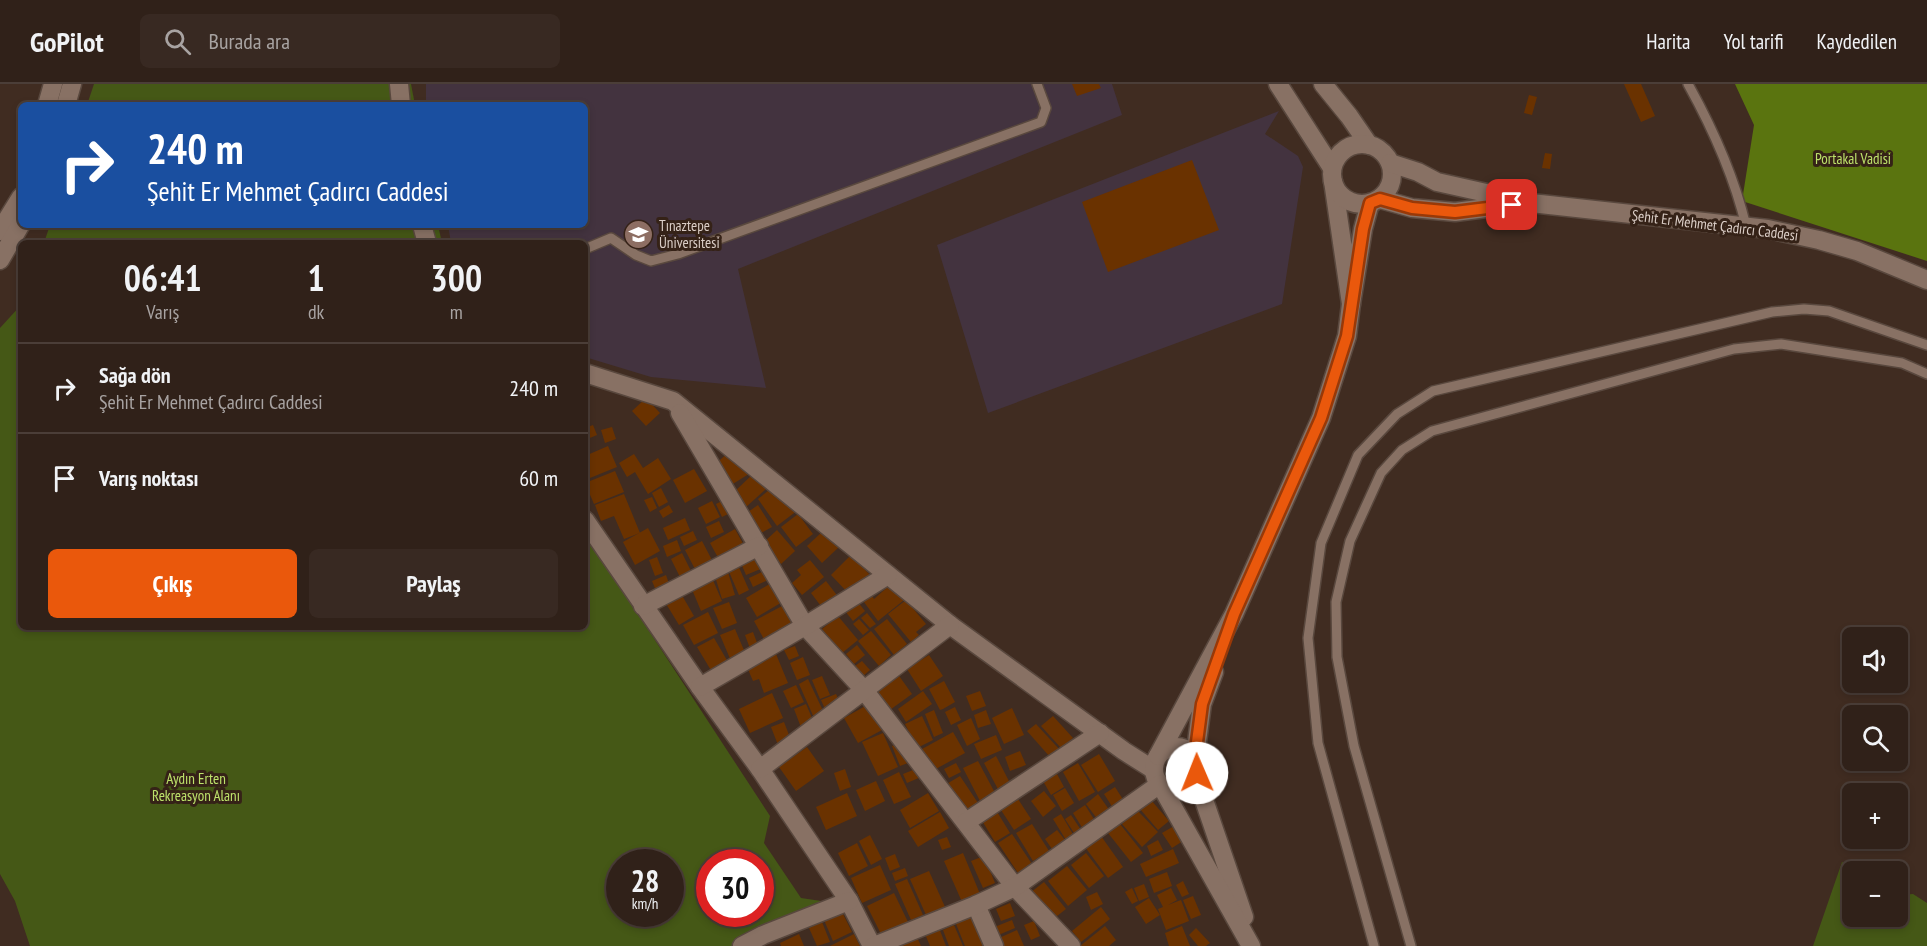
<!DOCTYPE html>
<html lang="tr">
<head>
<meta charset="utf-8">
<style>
	body { margin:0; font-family:"PT Sans Narrow",sans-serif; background:#382922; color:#f1f3f6; height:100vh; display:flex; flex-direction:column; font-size:22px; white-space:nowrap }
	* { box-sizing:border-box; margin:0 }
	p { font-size:20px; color:#a8a3a2 }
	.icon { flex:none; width:33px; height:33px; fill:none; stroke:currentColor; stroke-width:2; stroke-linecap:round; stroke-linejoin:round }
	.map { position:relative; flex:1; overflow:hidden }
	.side { position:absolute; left:18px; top:156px; width:570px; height:390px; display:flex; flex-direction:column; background:#302119; border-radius:9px; box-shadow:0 3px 9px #0003,0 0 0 2px #4b3e38 }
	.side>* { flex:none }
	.guide { position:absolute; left:18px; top:18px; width:570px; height:126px; border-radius:9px; box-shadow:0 3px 9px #0003,0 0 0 2px #4b3e38; background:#1a4fa0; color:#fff; overflow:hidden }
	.buttons { position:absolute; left:1842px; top:543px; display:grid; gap:12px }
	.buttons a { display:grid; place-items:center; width:66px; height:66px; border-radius:9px; background:#302119; box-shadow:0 3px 9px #0003,0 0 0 2px #4b3e38; font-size:30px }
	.speed { position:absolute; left:606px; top:765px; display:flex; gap:12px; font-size:30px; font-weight:700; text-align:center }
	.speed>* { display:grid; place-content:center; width:78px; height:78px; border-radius:50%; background:#302119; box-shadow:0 3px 9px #0003,0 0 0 2px #4b3e38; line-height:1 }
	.speed small { font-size:15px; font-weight:400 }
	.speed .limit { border:9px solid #d22; background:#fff; color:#111 }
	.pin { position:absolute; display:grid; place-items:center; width:51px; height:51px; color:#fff; margin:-26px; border-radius:12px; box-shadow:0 3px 9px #0006 }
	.me { position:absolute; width:66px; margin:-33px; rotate:359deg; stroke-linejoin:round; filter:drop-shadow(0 0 4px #0008) }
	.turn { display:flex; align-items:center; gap:21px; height:126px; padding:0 30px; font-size:27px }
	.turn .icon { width:78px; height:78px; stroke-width:2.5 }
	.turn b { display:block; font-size:42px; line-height:51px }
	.eta { display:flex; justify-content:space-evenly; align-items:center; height:102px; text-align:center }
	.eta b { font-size:36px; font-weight:700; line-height:42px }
	.button { display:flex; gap:12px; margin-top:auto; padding:12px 30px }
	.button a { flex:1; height:69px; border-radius:9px; background:#ea580c; color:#fff; font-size:24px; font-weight:700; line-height:69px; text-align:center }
	.button a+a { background:#382922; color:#f1f3f6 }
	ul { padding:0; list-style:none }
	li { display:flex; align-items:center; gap:18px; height:90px; padding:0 30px; border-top:2px solid #4b3e38 }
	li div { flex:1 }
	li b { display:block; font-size:22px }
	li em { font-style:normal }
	header { display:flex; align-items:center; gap:36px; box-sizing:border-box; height:84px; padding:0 30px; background:#302119; border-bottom:2px solid #4b3e38 }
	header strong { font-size:28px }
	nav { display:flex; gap:33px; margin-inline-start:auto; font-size:21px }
	.search { width:420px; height:54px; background:#382922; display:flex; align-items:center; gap:15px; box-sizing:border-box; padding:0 21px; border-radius:9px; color:#a8a3a2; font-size:22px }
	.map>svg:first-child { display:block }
	.education { fill:#43333f }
	.green { fill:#455816; fill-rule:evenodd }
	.forest { fill:#5a740f }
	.building { fill:#6a3200 }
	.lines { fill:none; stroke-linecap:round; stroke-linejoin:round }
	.lane-casing { stroke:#59483e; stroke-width:12 }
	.street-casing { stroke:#59483e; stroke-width:21 }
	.secondary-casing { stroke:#59483e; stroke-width:21 }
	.lane { stroke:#887164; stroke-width:9 }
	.street { stroke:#887164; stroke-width:18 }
	.secondary { stroke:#887164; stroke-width:18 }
	.route-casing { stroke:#983908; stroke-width:15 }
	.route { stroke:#ea580c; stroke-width:10 }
	.labels { text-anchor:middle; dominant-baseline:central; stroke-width:6; stroke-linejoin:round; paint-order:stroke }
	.park-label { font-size:15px; fill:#bde26b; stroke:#352217 }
	.poi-label { font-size:15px; fill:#dbcec7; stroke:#352217; text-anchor:start }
	.street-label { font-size:15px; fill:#dbcec7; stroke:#352217 }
</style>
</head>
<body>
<header>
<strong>GoPilot</strong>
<div class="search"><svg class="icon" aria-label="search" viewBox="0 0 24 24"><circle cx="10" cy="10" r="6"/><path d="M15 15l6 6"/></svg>Burada ara</div>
<nav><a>Harita</a><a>Yol tarifi</a><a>Kaydedilen</a></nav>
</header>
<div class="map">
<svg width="1927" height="862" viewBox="0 0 1927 862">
	<rect width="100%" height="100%" fill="#402c21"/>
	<g class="education">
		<polygon points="426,0 1112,0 1122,31 738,185 766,304 651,293 585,273 585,159 451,159 448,141 585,141 585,21 426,21"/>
		<polygon points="1279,27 1265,50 1298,72 1303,83 1282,220 988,329 937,161"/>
	</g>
	<g class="green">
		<polygon points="94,0 411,0 415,21 87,21"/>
		<polygon points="50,141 438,141 442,159 44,159"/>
		<path d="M 21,221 L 21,543 L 585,543 L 585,449 L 770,732 L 764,759 L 801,814 L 828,818 L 738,862 L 30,862 L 15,817 L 0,790 L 0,244 ZM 620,778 L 670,778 L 670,830 L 620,830 ZM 710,778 L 760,778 L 760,830 L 710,830 Z"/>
		<polygon points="1842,778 1856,785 1857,787 1852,788 1852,832 1898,832 1898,811 1913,810 1927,819 1927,862 1813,862"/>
	</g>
	<polygon class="forest" points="1735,0 1927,0 1927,177 1742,117 1754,41"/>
	<g class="building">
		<polygon points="1072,0 1099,0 1101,4 1077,12"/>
		<polygon points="1624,0 1641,0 1655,32 1641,38"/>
		<polygon points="1529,11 1537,13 1532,31 1524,29"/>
		<polygon points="1545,69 1552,70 1550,85 1542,84"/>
		<polygon points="1192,76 1219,146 1108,188 1082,118"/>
		<polygon points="646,314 660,329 646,342 632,327"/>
		<polygon points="593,341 597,351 585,356 585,344"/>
		<polygon points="612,343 616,355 605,359 601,346"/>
		<polygon points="608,362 617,383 585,396 585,372"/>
		<polygon points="729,368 752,388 728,403 713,382"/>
		<polygon points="634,370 643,384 658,374 671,395 648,410 635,388 627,393 619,379"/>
		<polygon points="694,385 707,407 685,419 673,396"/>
		<polygon points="615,387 624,408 594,420 585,399"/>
		<polygon points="754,389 767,404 745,424 732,410"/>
		<polygon points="774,402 798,426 777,442 758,415"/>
		<polygon points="661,404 668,418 659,423 652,409"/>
		<polygon points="624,410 640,449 624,455 614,432 601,437 595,421"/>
		<polygon points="652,413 657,424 650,428 644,416"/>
		<polygon points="724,416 730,429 722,433 716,420"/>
		<polygon points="712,417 720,433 706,440 698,424"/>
		<polygon points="669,421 673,428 663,434 659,427"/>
		<polygon points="758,421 772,443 761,449 748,428"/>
		<polygon points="798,430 813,450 796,463 781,443"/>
		<polygon points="685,434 690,446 668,456 663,444"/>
		<polygon points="719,437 724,448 711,454 706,443"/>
		<polygon points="648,444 660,467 635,481 623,458"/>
		<polygon points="735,445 746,465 721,479 710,459"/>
		<polygon points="777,446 795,467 781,480 763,459"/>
		<polygon points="693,447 697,456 684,462 680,453"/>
		<polygon points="823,447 839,463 822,479 807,462"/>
		<polygon points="677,456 681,467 667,473 663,462"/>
		<polygon points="702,457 713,478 696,487 685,466"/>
		<polygon points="682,469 692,489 681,495 671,475"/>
		<polygon points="851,471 870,491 850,511 831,491"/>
		<polygon points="758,472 763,484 746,491 741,479"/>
		<polygon points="657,473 663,489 655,492 649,476"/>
		<polygon points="810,476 824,493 802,511 792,499 801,491 797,486"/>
		<polygon points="737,479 749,506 739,511 727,483"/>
		<polygon points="727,485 735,511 722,515 714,489"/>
		<polygon points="764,487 768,496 753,503 749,494"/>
		<polygon points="666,491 670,503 657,509 652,497"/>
		<polygon points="712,494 722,517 701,527 691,503"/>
		<polygon points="826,497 839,514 824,526 811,509"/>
		<polygon points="773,498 784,517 757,533 746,514"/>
		<polygon points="891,500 904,516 878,537 861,514 869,508 874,515"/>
		<polygon points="680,508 694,532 679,541 665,518"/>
		<polygon points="906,516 926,540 916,548 919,551 911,558 888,530"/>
		<polygon points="857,517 865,527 853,537 845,527"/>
		<polygon points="729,518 737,539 722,545 713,524"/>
		<polygon points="782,522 794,544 766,559 754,537"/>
		<polygon points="708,528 718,549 694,561 683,541"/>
		<polygon points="867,529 876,540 870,544 861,534"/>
		<polygon points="838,532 858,556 842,569 822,545"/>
		<polygon points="859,535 869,546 863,551 853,540"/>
		<polygon points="887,535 907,560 894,571 874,545"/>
		<polygon points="735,545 746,571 731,577 720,551"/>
		<polygon points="871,547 891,571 879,582 858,557"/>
		<polygon points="753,548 759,564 751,567 745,551"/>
		<polygon points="714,554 728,578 712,588 697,563"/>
		<polygon points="857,561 865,571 854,580 846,570"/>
		<polygon points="795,562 799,572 789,576 784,566"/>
		<polygon points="776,570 788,599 764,609 759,595 753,597 747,583 752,579"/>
		<polygon points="929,571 943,592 921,607 907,585"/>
		<polygon points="803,573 810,591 797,596 790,579"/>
		<polygon points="862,577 870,586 863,592 855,582"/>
		<polygon points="897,589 912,610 887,628 872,606"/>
		<polygon points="822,592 830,611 820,615 812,596"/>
		<polygon points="808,595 825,631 815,636 799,600"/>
		<polygon points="944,597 955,618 943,625 942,622 943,625 940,626 929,605"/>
		<polygon points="796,601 804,618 791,624 783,607"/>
		<polygon points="923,607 932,620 906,638 898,625"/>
		<polygon points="980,607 986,622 972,627 966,612"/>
		<polygon points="772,609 783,634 750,649 739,625"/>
		<polygon points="836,610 840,619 825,625 821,616"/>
		<polygon points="806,620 815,641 802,646 794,625"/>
		<polygon points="869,620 882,646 858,659 844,634"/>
		<polygon points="955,623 961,636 951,641 945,628"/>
		<polygon points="1012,624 1024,651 1004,660 992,634"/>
		<polygon points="934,626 943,649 934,653 925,630"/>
		<polygon points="986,626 991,640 978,644 974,631"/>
		<polygon points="922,632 933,656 917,664 905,640"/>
		<polygon points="1053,632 1073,654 1061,664 1041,642"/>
		<polygon points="971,634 980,655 967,662 957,641"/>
		<polygon points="784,638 791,656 778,661 771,643"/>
		<polygon points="1036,640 1059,665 1050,673 1027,647"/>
		<polygon points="953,648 965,669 934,686 922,665"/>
		<polygon points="883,649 898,683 878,692 862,658"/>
		<polygon points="996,651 1002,666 981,675 974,660"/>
		<polygon points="899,659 908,679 900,682 892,662"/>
		<polygon points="807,663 824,687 796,707 779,683"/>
		<polygon points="1020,667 1026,681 1010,687 1005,673"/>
		<polygon points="1099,670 1115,697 1098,708 1081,681"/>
		<polygon points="996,672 1011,701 999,707 984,679"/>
		<polygon points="978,677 995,709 980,717 963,684"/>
		<polygon points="956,679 961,688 949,694 944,685"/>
		<polygon points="1078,679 1095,708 1079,717 1063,688"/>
		<polygon points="918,684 921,693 907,699 903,690"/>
		<polygon points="845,685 851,703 840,707 834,689"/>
		<polygon points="899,688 911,713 894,720 883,696"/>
		<polygon points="1057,690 1064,703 1051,711 1043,697"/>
		<polygon points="960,692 980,722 965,732 945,701"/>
		<polygon points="876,697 885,717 865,727 856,706"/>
		<polygon points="1115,703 1124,717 1113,724 1104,710"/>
		<polygon points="1065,704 1074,719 1062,727 1053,711"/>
		<polygon points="1044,707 1056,722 1043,733 1031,717"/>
		<polygon points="847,709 857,732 826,746 816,723"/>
		<polygon points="928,709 939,727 910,744 900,726"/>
		<polygon points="1098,710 1110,727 1098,736 1086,720"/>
		<polygon points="1018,715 1031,735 1014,746 1001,726"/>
		<polygon points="1151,716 1169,737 1158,746 1140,725"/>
		<polygon points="1085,721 1095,737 1083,745 1073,729"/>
		<polygon points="996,726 1010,749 995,758 981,735"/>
		<polygon points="1137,726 1158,748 1142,763 1122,740"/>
		<polygon points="940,728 949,744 918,763 908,747"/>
		<polygon points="1061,730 1074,752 1066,756 1053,735"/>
		<polygon points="1071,731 1081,746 1074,749 1065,735"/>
		<polygon points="1032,740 1049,767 1033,777 1016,749"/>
		<polygon points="1120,740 1143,769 1131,778 1108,749"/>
		<polygon points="1174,742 1183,757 1172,764 1162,749"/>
		<polygon points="1057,746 1065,756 1052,765 1045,755"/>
		<polygon points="1012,750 1032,780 1018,789 998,759"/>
		<polygon points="870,751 882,775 871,781 859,757"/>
		<polygon points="1101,752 1123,783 1108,794 1085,763"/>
		<polygon points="947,753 951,763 942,766 938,756"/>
		<polygon points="1158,756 1163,766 1151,772 1147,762"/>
		<polygon points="857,759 868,782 849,792 838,769"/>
		<polygon points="1173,765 1179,779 1146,793 1140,780"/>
		<polygon points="963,769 980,810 962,818 944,777"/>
		<polygon points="1086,769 1104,792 1089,804 1071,781"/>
		<polygon points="895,770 900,783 890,787 885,774"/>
		<polygon points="984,772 995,799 983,804 971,777"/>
		<polygon points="880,781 891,806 862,819 851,794"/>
		<polygon points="1067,782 1087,806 1068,822 1048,797"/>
		<polygon points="905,784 908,792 895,797 892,789"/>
		<polygon points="929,787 945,823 926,831 910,795"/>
		<polygon points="1167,788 1172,802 1154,809 1149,795"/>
		<polygon points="907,795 923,831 911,836 895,800"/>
		<polygon points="1183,797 1189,810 1182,813 1176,801"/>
		<polygon points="1044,798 1066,825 1052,836 1030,809"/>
		<polygon points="1144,800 1149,813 1139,817 1134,804"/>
		<polygon points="1132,804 1138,817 1132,820 1125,808"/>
		<polygon points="1171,804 1177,816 1168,821 1181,816 1189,837 1166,846 1158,825 1163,823 1157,811"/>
		<polygon points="1097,808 1103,820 1091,826 1086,813"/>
		<polygon points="894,809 908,838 882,852 867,822"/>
		<polygon points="1193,812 1201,831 1191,835 1183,816"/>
		<polygon points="1149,814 1160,831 1146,840 1135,823"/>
		<polygon points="1010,819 1015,832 1001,837 996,825"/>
		<polygon points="1101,823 1110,835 1081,858 1072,847"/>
		<polygon points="972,827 986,860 981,862 965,862 954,835"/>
		<polygon points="842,828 852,848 833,857 824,836"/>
		<polygon points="1012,836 1015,844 996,852 992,844"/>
		<polygon points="1034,837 1040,852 1031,856 1024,841"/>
		<polygon points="822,838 830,858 817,862 809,844"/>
		<polygon points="954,841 963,862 949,862 943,846"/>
		<polygon points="1105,842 1116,856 1109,862 1080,862"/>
		<polygon points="1182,842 1190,862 1169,862 1165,849"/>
		<polygon points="939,844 946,862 930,862 925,850"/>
		<polygon points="1196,844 1210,859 1206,862 1198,862 1189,851"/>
		<polygon points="1017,846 1024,862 1002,862 999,854"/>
		<polygon points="799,850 804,862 781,862 780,859"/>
		<polygon points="854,850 860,862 830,862"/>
		<polygon points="917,853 921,862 896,862"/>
	</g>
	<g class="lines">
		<defs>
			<g id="lane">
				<path d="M 1688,0 C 1713,45 1734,92 1746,142"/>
				<polyline points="585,165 611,154 636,171 651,177 678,170 1041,38 1046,24 1037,0"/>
				<polyline points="1374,862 1318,659 1308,554 1321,459 1358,371 1397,330 1433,307 1772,228 1804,225 1829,227 1927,261"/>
				<polyline points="1411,862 1354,662 1337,573 1336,518 1350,457 1381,389 1402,366 1432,347 1734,265 1781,260 1902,279 1927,290"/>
			</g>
			<g id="street">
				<polyline points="399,0 401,21"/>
				<polyline points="1333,97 1351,220 1363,145 1370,119"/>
				<polyline points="422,141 427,159"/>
				<polyline points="585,289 673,317 950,541 1124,667 1154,686"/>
				<polyline points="680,329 805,542 864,606 1015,803 1071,862"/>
				<polyline points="585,436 700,603 760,685 849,817 872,862"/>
				<polyline points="643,522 759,462"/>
				<polyline points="1214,588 1202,620 1197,658 1197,682 1204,716 1244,833"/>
				<polyline points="700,603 805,542 888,491"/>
				<circle cx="1176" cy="685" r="22"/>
				<polyline points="1158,672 1234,530 1321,334 1347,252 1351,220"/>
				<polyline points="760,685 950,541"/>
				<polyline points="966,738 1100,649"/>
				<polyline points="976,821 994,862"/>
				<polyline points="742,862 763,851 849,817"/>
				<polyline points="874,862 976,821 1015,803 1160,700 1251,862"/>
			</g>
			<g id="secondary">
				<polyline points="1278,0 1332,84"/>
				<polyline points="1323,0 1349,32 1369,61"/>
				<polyline points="47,21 53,0"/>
				<polyline points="66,21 72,0"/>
				<circle cx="1362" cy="90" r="30"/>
				<polyline points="1390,79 1418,88 1437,98 1531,119 1768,145 1819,156 1857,167 1927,196"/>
				<polyline points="1380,115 1412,124 1455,128 1517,120"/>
				<polyline points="0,147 21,113"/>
				<polyline points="0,176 21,140"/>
			</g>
		</defs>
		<use href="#lane" class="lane-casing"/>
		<use href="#street" class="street-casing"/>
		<use href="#secondary" class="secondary-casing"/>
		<use href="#lane" class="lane"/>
		<use href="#street" class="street"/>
		<use href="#secondary" class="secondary"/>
	</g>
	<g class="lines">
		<defs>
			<polyline id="route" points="1197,689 1197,658 1202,620 1234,530 1321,334 1347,252 1363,145 1370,119 1380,115 1412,124 1455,128 1512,121"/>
		</defs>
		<use href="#route" class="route-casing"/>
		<use href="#route" class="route"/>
	</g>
	<defs>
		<symbol id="university-disc" viewBox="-11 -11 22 22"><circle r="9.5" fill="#8d6e63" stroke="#352217"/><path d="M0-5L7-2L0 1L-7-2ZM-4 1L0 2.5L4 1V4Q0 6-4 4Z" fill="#fff"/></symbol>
	</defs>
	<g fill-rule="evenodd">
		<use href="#university-disc" x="622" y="134" width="33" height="33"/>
	</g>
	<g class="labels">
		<g class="park-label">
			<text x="1853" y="74">Portakal Vadisi</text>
			<text x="196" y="694">Aydın Erten<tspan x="196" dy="17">Rekreasyon Alanı</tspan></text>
		</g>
		<g class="poi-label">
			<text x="659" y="141">Tınaztepe<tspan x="659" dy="17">Üniversitesi</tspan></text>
		</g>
		<g class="street-label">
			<text transform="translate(1715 141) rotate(7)">Şehit Er Mehmet Çadırcı Caddesi</text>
		</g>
	</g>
</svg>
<div class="buttons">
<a><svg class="icon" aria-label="sound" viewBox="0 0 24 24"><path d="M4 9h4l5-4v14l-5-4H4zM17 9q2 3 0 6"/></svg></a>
<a><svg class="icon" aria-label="search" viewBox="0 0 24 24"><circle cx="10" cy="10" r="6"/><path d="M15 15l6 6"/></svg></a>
<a>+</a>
<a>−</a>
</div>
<div class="speed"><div>28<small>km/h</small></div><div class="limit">30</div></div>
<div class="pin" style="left:1512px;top:121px;background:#d93025"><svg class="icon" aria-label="arrive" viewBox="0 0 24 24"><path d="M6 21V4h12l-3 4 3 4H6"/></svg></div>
<svg class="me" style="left:1197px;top:689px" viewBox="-20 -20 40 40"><circle r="19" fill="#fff"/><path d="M0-13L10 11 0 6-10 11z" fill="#ea580c"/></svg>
<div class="guide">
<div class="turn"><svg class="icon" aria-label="right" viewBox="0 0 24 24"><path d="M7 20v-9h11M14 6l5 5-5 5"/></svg><div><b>240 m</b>Şehit Er Mehmet Çadırcı Caddesi</div></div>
</div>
<section class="side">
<div class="eta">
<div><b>06:41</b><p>Varış</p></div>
<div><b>1</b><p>dk</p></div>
<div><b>300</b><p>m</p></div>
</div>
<ul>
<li><svg class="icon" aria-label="right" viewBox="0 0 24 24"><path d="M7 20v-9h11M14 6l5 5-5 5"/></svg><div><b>Sağa dön</b><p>Şehit Er Mehmet Çadırcı Caddesi</p></div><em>240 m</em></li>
<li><svg class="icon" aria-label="arrive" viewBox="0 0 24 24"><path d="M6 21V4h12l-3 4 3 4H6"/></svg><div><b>Varış noktası</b></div><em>60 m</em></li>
</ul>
<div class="button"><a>Çıkış</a><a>Paylaş</a></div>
</section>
</div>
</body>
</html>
